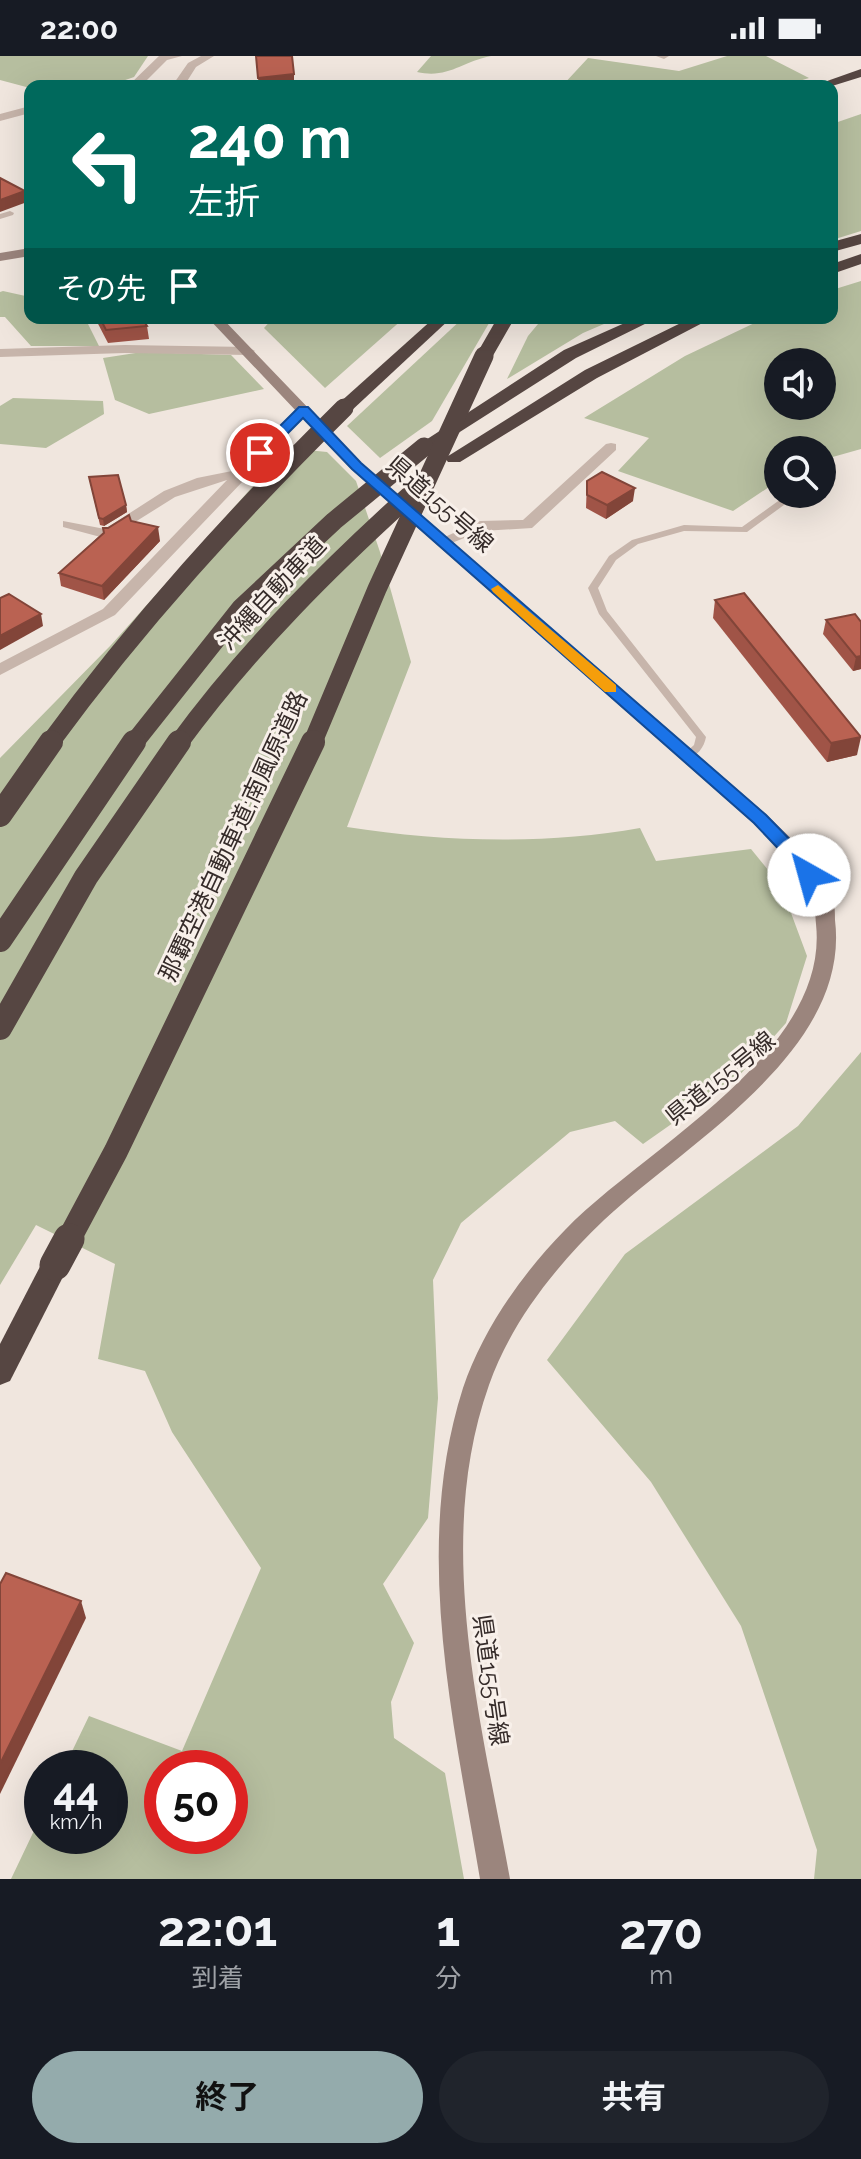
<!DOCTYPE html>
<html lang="ja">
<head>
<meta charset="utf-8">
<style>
	body { margin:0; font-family:Raleway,"Noto Sans JP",sans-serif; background:#20242c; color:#f1f3f6; height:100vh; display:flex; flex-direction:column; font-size:30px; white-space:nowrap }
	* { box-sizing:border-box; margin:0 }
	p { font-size:26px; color:#9ea1a6 }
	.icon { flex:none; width:44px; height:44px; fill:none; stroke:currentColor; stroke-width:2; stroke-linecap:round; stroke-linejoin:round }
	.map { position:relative; height:1823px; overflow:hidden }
	.sheet { display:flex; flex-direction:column; background:#171b24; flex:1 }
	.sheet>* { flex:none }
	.guide { position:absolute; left:24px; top:24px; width:814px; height:244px; border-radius:16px; box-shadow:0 8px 32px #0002; background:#00695c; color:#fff; overflow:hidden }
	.controls { position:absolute; left:764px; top:292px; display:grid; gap:16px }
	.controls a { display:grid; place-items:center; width:72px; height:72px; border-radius:50%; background:#171b24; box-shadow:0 8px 32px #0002; font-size:40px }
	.speed { position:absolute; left:24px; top:1694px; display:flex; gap:16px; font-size:40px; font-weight:700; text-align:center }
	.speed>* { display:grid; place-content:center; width:104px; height:104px; border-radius:50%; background:#171b24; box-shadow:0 8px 32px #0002; line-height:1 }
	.speed small { font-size:20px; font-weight:400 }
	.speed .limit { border:12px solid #d22; background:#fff; color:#111 }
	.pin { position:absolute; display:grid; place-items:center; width:68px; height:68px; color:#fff; margin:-34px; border:4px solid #fff; border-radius:50%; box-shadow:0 2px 8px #0007 }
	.me { position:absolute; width:88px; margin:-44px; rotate:322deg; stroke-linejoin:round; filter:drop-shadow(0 0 6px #0008) }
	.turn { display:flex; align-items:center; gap:28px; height:168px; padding:0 32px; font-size:36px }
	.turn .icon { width:104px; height:104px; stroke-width:2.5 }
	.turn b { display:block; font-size:56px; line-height:68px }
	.then { display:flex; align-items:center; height:76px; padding:0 32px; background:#0003; gap:16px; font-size:30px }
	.eta { display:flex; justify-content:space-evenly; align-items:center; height:136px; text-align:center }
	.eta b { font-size:48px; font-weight:700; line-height:56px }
	.action { display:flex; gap:16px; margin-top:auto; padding:16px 32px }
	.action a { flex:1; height:92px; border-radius:48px; background:#94abac; color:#111; font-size:32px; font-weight:700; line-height:92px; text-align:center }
	.action a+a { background:#20242c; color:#f1f3f6 }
	.status { display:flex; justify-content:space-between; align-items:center; height:56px; padding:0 40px; background:#171b24; direction:ltr }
	.status svg { height:22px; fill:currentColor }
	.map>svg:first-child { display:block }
	.green { fill:#b6be9f; fill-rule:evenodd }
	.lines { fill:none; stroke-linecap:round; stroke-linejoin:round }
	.service { fill:#c7b5ab; fill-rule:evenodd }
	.minor { fill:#c7b5ab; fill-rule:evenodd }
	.tertiary { fill:#c7b5ab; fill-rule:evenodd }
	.secondary { fill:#9b857d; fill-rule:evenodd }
	.motorway { fill:#564642; fill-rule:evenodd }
	.motorway-bridge-far3 { stroke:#564642; stroke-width:15 }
	.motorway-bridge-far2 { stroke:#564642; stroke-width:19 }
	.motorway-bridge-far1 { stroke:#564642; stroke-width:24 }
	.motorway-bridge { stroke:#564642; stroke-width:31 }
	.wall { fill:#a05447 }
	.shaded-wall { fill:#824539 }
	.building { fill:#ba6252; stroke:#824539; stroke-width:2 }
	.route { fill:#1a73e8; stroke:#114b97; stroke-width:2 }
	.slow { fill:#f59e0b }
	.labels { text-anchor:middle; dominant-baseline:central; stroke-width:6; stroke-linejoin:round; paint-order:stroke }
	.street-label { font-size:24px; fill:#362c2a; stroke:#f8f0ea }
</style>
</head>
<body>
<div class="status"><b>22:00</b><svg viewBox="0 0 49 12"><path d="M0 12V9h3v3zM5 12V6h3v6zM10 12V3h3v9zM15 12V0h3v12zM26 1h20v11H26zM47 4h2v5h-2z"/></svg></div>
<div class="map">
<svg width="861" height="1823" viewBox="0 0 861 1823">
	<rect width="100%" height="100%" fill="#f0e6de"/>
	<g class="green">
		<polygon points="0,0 148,0 134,21 108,30 30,32 0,24"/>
		<path d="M 431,0 L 491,0 C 461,6 448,23 417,16 Z"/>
		<polygon points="727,0 766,0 809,22 783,30 562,30 588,2 679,15"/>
		<polygon points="861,58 861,175 832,184 832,68"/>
		<path d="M 861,225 L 861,393 L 822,404 L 822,394 L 778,394 L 778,425 L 733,455 L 618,415 L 649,382 L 584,362 L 685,300 L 765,262 L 832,262 L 832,234 ZM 778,306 L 822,306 L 822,350 L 778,350 Z"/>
		<polygon points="3,235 30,241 30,262 85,262 99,290 31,290 5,261 0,261 0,236"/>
		<polygon points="273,262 404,262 325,332 264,272"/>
		<polygon points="463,262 492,262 432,365 380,402 347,370"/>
		<polygon points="543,262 618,262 583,277 507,323 528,280"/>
		<polygon points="142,296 231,299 264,333 149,358 115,344 103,302"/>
		<polygon points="13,342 103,345 104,358 46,392 0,388 0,350"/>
		<path d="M 287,392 L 327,396 L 356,425 L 380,496 L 411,606 L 347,771 C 442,786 545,789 640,772 L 656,805 L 751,793 L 781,830 L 807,900 L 786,967 L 737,1022 L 643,1088 L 615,1065 L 570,1076 L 461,1167 L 433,1224 L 438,1342 L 428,1462 L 383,1528 L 414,1587 L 391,1646 L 394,1682 L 445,1717 L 464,1823 L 11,1823 L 42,1758 L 42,1780 L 110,1780 L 110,1712 L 64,1712 L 89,1660 L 182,1695 L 261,1512 L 172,1376 L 145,1315 L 98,1303 L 115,1208 L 36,1169 L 0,1229 L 0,702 L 111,589 ZM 162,1712 L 230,1712 L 230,1780 L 162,1780 Z"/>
		<polygon points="861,996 861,1823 814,1823 817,1794 741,1570 651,1426 547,1304 625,1198 798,1070"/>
	</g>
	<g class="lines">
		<g class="service">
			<polygon points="10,155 14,157 13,159 0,163 0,158"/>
			<path d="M 788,438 L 799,438 L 747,476 L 684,475 L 638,488 L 616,504 L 598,532 L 607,555 L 706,681 C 704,692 696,703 684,701 L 683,699 L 694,689 L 696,681 L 599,558 L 588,532 L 609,500 L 632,484 L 684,469 L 742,471 Z"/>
		</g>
		<g class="minor">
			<polygon points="159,0 182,0 167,4 141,30 128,30"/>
			<polygon points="30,50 30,57 0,65 0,58"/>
			<polygon points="125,289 248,291 255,295 248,299 125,297 0,301 0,293"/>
			<polygon points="303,350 308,351 308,357 115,559 0,619 0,607 103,553 227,424 175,441 108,483 63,471 63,465 105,473 164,435 197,422 237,414 298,351"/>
			<polygon points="611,387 616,388 616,394 532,472 482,475 444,490 436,485 480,465 523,464 606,388"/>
		</g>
		<g class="tertiary">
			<polygon points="201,0 214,0 196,11 184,30 172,30 188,7"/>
			<polygon points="656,0 669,0 664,3"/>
		</g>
		<g class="secondary">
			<polygon points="30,192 30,200 0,205 0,197"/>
			<path d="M 208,262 L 222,262 L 361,407 L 767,759 C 789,781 822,809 832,840 C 835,847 835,857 835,864 C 851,995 686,1087 604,1164 C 556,1210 511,1266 489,1329 C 433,1487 481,1664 510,1823 L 480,1823 C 453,1662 412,1492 463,1332 C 483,1273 522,1218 565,1174 C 643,1093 830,997 816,868 C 815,859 816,846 812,838 C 800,811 773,788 753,767 L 351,413 Z"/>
		</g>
		<g class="motorway">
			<polygon points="861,13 861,21 832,30 813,30"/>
			<polygon points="861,178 861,188 832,196 832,186"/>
			<polygon points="861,198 861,208 832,218 832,208"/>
			<polygon points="434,262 451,262 350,356 338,356 335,352 338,348"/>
			<polygon points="636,262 657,262 576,302 430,395 418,395 415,391 564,294"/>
			<polygon points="691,262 712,262 597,322 460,406 448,406 445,402 585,314"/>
			<polygon points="55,1198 65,1201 69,1209 10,1325 0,1329 0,1288 45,1201"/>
		</g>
		<polyline class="motorway-bridge-far3" points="483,302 506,262"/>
		<g class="motorway-bridge-far2">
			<path d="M 49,688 C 138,566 237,458 344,352"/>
			<polyline points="133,688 241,552 334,465 424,391"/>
			<path d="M 178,688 C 248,592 333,508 421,429"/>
			<polyline points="312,688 377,533 484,300"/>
		</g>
		<g class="motorway-bridge-far1">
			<polyline points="0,759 51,686"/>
			<polyline points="0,884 134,686"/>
			<polyline points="0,972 86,821 179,686"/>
			<polyline points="68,1185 116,1095 313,686"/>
		</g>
		<polyline class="motorway-bridge" points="55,1209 69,1183"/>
	</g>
	<g class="wall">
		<polygon points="95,262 142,262 147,270 149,283 108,287"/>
		<polygon points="89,421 126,449 127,456 104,470 100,469"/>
		<polygon points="587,425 633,445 606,463 586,452"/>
		<polygon points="131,465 160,485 104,544 61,530 59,517 108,472"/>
		<polygon points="715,544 857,699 827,706 713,562"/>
		<polygon points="826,564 861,566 861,613 853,615 823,578"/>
	</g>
	<g class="shaded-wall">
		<polygon points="294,18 294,30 259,30 258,22"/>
		<polygon points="25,135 27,146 0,156 0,144"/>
		<polygon points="635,432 633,445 606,463 607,449"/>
		<polygon points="126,449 127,456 104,470 103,463"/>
		<polygon points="158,471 160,485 104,544 102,530"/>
		<polygon points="41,558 43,570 0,594 0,580"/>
		<polygon points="861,600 861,613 853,615 856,601"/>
		<polygon points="861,681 857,699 827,706 831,687"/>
		<polygon points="81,1545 86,1562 0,1738 0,1708"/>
	</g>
	<g class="building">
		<polygon points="256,0 292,0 294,18 258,22"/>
		<polygon points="0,122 25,135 0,144"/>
		<polygon points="100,262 142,262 147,270 106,274"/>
		<polygon points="602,416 635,432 607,449 587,439 587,425"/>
		<polygon points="118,419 126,449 103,463 99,462 89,421"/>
		<polygon points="129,459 131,465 158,471 102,530 59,517 104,477 103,472 108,472"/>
		<polygon points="744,537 861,681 831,687 715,544"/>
		<polygon points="9,538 41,558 0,580 0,542"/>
		<polygon points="855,558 861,566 861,600 856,601 826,564"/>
		<polygon points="6,1517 81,1545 0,1708 0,1528"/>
	</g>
	<polygon class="route" points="299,351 308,351 361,407 766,759 800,794 817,819 815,823 802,823 788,803 754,767 352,413 303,362 265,400 256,400 256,394"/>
	<polygon class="slow" points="498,529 616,629 616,636 605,636 493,536 491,533"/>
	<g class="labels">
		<g class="street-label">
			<text transform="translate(440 448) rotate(41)">県道155号線</text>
			<text transform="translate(272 537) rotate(-47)">沖縄自動車道</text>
			<text transform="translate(233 780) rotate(-65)">那覇空港自動車道;南風原道路</text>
			<text transform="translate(720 1022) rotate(-39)">県道155号線</text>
			<text transform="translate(491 1624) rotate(82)">県道155号線</text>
		</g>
	</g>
</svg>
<div class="controls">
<a><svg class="icon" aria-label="sound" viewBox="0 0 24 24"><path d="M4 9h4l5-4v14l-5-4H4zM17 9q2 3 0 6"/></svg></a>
<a><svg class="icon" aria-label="search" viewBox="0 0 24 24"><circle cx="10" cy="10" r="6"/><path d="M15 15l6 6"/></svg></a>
</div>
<div class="speed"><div>44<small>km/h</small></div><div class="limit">50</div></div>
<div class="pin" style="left:260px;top:397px;background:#d93025"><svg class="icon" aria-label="arrive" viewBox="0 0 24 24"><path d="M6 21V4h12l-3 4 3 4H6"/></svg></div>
<svg class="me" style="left:809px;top:819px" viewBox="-20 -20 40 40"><circle r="19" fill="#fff"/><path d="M0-13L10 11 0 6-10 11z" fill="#1a73e8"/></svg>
<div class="guide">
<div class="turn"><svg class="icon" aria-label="left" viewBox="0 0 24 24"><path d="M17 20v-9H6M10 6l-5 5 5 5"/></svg><div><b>240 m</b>左折</div></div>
<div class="then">その先<svg class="icon" aria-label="arrive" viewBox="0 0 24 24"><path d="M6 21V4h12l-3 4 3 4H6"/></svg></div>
</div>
</div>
<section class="sheet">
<div class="eta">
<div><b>22:01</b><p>到着</p></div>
<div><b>1</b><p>分</p></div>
<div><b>270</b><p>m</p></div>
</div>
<div class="action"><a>終了</a><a>共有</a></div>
</section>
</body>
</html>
